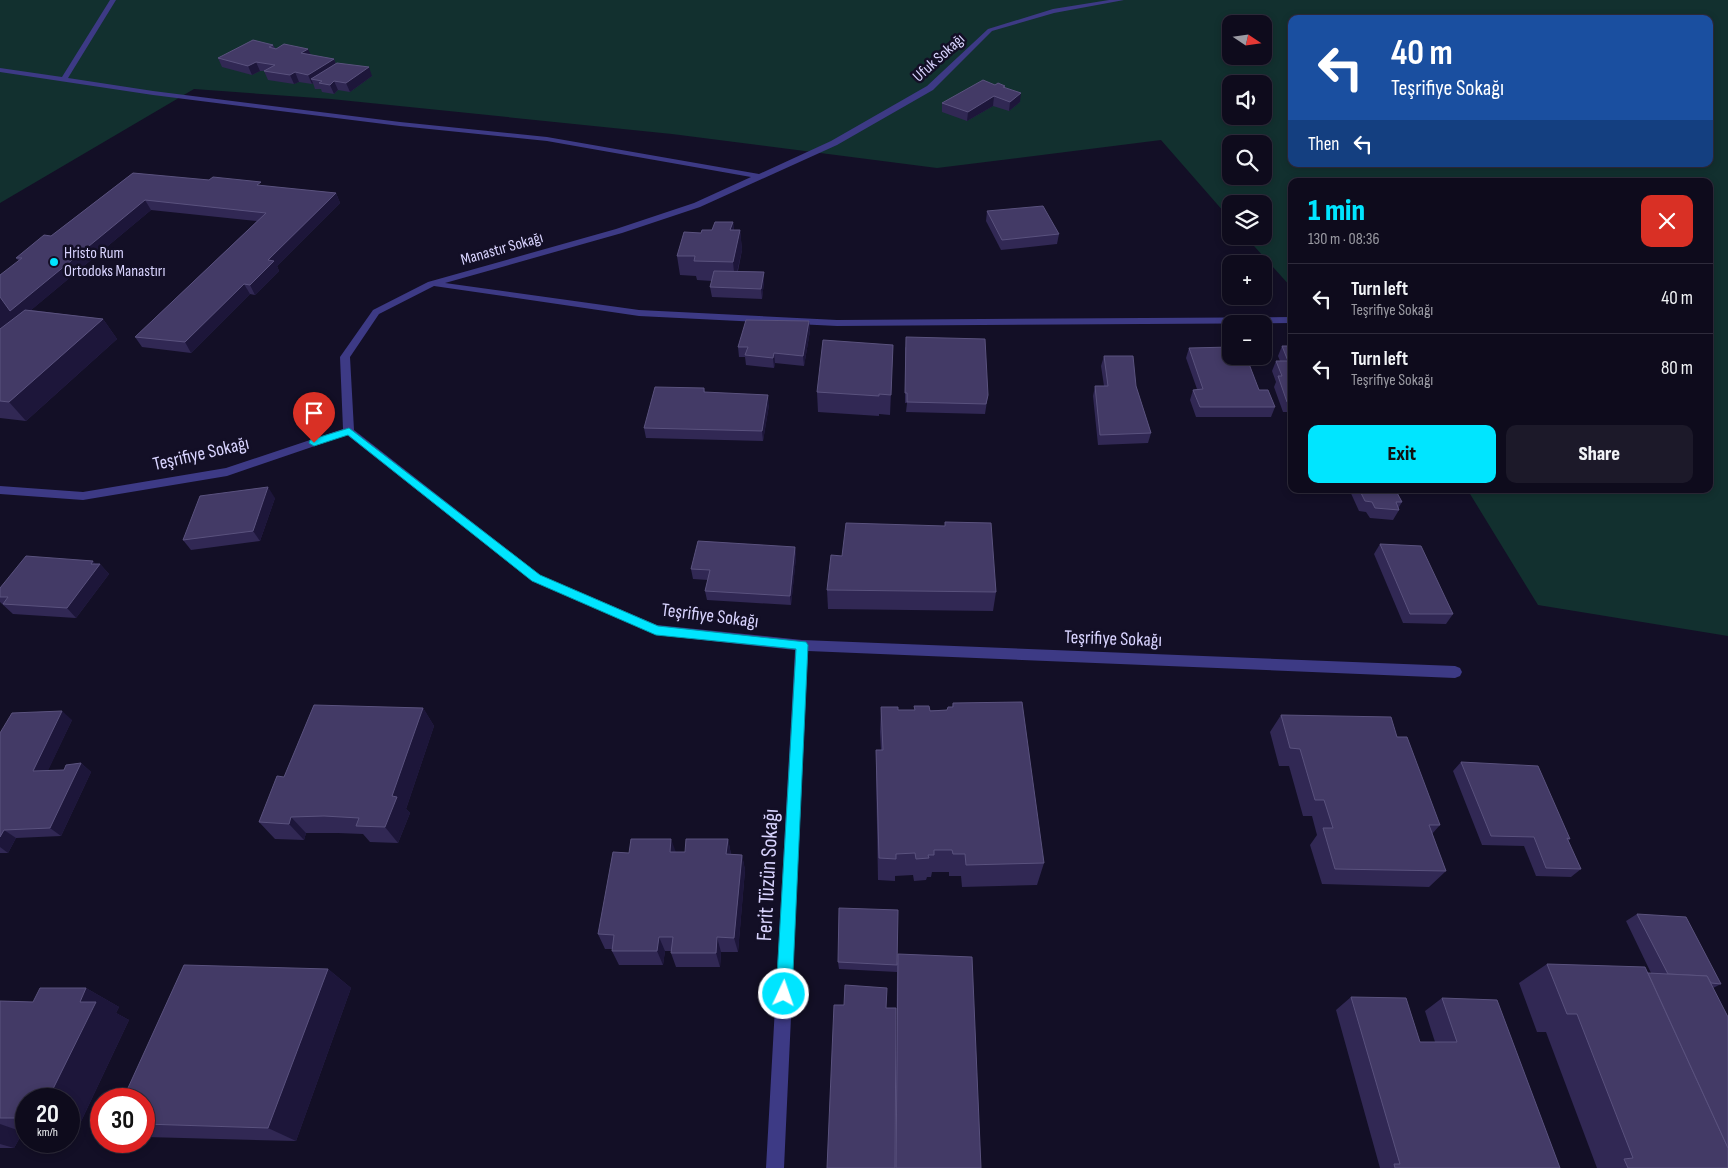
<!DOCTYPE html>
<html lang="en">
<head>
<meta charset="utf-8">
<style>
	body { margin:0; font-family:"Sofia Sans Condensed",sans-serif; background:#1c1929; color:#f1f3f6; height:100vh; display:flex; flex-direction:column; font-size:19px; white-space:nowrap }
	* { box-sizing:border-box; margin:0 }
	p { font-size:16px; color:#9b9ba3 }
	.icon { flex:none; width:28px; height:28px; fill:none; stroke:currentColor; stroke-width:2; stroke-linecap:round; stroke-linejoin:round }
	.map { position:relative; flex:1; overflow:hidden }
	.sheet { position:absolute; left:1288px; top:178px; width:425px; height:315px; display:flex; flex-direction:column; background:#0e0b1c; border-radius:10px; box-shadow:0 2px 8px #0003,0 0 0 1px #2e2b3b }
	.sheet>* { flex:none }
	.hud { position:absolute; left:1288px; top:15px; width:425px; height:152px; border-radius:10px; box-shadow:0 2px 8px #0003,0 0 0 1px #2e2b3b; background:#1a4fa0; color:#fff; overflow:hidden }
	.needle { width:32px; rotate:103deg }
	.controls { position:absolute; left:1222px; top:15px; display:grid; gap:10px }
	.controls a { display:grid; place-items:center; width:50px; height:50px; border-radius:10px; background:#0e0b1c; box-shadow:0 2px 8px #0003,0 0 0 1px #2e2b3b; font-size:25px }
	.speed { position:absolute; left:15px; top:1088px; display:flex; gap:10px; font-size:25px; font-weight:700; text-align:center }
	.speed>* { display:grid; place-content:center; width:65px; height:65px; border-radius:50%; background:#0e0b1c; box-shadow:0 2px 8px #0003,0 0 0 1px #2e2b3b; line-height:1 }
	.speed small { font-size:12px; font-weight:400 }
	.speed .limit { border:8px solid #d22; background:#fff; color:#111 }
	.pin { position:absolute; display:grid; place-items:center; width:42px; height:42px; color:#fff; margin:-51px -21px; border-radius:50% 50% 50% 0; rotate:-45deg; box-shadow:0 0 5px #0007 }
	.pin .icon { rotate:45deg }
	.me { position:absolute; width:55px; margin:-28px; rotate:3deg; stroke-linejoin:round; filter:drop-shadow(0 0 4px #0008) }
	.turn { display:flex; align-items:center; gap:18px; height:105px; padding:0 20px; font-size:22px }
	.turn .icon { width:65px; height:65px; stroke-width:2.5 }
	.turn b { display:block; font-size:35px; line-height:42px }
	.then { display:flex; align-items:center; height:48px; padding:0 20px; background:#0003; gap:10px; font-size:19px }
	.round { display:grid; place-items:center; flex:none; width:52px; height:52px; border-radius:10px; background:#1c1929 }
	.headline { display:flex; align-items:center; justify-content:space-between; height:85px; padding:0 20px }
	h1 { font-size:30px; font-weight:800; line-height:38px; color:#00e5ff }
	.button { display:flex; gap:10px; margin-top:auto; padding:10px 20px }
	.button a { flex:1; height:58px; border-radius:10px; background:#00e5ff; color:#111; font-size:20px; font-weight:800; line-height:58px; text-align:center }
	.button a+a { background:#1c1929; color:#f1f3f6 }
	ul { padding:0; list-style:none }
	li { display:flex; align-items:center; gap:15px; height:70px; padding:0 20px; border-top:1px solid #2e2b3b }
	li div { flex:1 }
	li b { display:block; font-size:19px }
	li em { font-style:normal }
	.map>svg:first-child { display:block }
	.green { fill:#12302f; fill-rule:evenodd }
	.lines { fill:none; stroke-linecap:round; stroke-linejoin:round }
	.street { fill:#3d3a85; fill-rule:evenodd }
	.wall { fill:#312854 }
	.shaded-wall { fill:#1d163a }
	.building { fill:#433a66; stroke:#5a527e }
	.route { fill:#00e5ff; stroke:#0095a6 }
	.poi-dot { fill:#00e5ff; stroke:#130f26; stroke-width:2 }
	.labels { text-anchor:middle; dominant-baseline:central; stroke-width:5; stroke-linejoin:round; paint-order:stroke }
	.far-street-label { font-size:16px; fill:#d9d4ff; stroke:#130f26 }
	.far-poi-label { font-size:16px; fill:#d9d4ff; stroke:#130f26; text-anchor:start }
	.street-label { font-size:19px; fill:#d9d4ff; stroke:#130f26 }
	.near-street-label { font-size:22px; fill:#d9d4ff; stroke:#130f26 }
</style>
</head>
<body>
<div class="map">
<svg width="1728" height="1168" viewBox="0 0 1728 1168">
	<rect width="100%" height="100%" fill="#130f26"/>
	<path class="green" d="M 0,0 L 1728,0 L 1728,636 L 1538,605 L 1467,489 L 1709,489 L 1709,181 L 1291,181 L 1291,287 L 1245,236 L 1264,236 L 1264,204 L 1231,204 L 1231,220 L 1161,140 L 937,168 L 672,134 L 331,99 L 194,89 L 0,203 ZM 1291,19 L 1709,19 L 1709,164 L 1291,164 ZM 1231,24 L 1264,24 L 1264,56 L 1231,56 ZM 1231,84 L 1264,84 L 1264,116 L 1231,116 ZM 1231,144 L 1264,144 L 1264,176 L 1231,176 Z"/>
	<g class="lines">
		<polygon class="street" points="110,0 116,0 68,78 153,91 400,122 547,137 759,174 831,141 927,86 988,29 1053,9 1109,0 1124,0 1054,13 992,31 933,90 837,145 700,207 622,233 445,283 639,310 837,320 1291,317 1291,323 837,326 639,316 434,286 379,314 350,357 354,430 540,575 657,625 802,640 1455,666 1460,668 1462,672 1460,676 1455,678 808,651 784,1168 766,1168 795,650 656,635 532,581 347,435 227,476 83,500 0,494 0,486 83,492 226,468 343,429 340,357 373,310 428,282 616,229 694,203 751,177 547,141 400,126 153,95 0,72 0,68 62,77"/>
	</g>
	<g class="wall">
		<polygon points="273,45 275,48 334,59 336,64 372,76 350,92 338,90 334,94 322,92 321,89 315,89 313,83 312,84 299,82 294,84 268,80 264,71 260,71 252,75 222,67 218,58"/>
		<polygon points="995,85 1005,86 1005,88 1020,102 1009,111 993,106 967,121 942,112 942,103"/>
		<polygon points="133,173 336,193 340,203 277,266 279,271 255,295 250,294 191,353 142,347 135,337 257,221 151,210 31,310 103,319 117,339 26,421 0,418 0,275 19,261 16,258 51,236"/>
		<polygon points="987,211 1059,234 1057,244 1001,250 986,221"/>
		<polygon points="733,222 734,230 740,230 742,250 738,271 764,272 764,282 762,299 712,297 710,287 712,281 697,280 696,276 680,275 677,256 701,233 712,230"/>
		<polygon points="809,321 810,331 804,366 775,363 774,368 746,365 745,357 739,357 738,347"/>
		<polygon points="893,345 890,415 879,414 879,416 818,412 817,392"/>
		<polygon points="1282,346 1291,346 1291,412 1283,412 1274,387 1276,382 1272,371 1276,361 1280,361 1278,356"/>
		<polygon points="905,347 988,395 985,414 906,412 907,403 905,403"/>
		<polygon points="1189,348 1259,390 1275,407 1271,417 1196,417 1190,400 1193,390 1197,389 1186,358"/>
		<polygon points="1104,356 1136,386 1151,433 1148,443 1098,445 1093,396 1095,386 1104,386 1101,366"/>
		<polygon points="704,388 705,392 769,405 763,441 646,438 644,428"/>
		<polygon points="1349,489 1395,489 1402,502 1399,507 1399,510 1393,520 1370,518 1366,512 1359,511"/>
		<polygon points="275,498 260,541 191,550 183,540"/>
		<polygon points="1380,544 1453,614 1446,624 1403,623 1374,554"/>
		<polygon points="795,547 796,557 791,605 707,600 705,591 708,580 693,579 691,569"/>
		<polygon points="93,561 95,564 100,564 109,574 76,618 13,614 0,602 0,588"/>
		<polygon points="827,590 996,592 993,611 828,609"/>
		<polygon points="953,703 1044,863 1037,885 962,887 961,876 949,876 949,872 932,872 931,877 927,877 926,880 914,881 913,875 895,876 895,881 878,880 876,775 876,750 881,750 880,732 881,707 898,710 947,710 952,707"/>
		<polygon points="423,708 434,726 406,809 410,813 398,843 370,842 363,834 338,833 306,833 304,840 275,839 259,822 284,777"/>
		<polygon points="1281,715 1397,737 1440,825 1432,834 1446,871 1429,887 1322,884 1310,845 1317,835 1312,816 1303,816 1289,766 1279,766 1270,732"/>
		<polygon points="72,720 48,770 64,770 81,763 91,772 61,836 16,838 8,853 0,853 0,733"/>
		<polygon points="1461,762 1570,839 1568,841 1581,869 1571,877 1536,876 1524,846 1482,845 1453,771"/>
		<polygon points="728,839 731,854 742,855 745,870 738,952 721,952 720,967 676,967 671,953 671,951 665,951 663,965 619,965 612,951 612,949 605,949 598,934 676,852 685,852"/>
		<polygon points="1637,914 1721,984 1713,988 1728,1168 1597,1168 1546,1032 1537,1032 1519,983 1547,964 1651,973 1626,921"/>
		<polygon points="897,961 981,1168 895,1168 897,972 839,969 838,962"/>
		<polygon points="328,969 351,988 296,1141 146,1137 144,1136 144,1124"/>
		<polygon points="86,988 119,1007 116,1013 129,1020 76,1132 69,1132 69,1099 26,1099 26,1132 23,1132 14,1148 0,1148 0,1001 33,1002"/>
		<polygon points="1351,997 1420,1042 1435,1042 1425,1011 1442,998 1560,1168 1380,1168 1336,1010"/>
	</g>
	<g class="shaded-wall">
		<polygon points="308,49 312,57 301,53"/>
		<polygon points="334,59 337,68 311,79 313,83 312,84 308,75"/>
		<polygon points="256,62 260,71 252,75 248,66"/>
		<polygon points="369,67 372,76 350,92 346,83"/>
		<polygon points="295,72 299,82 294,84 290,75"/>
		<polygon points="334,81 338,90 334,94 330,85"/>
		<polygon points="1021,93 1020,102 1009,111 1010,102"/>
		<polygon points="994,96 993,106 967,121 968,112"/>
		<polygon points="336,193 340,203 277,266 279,271 255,295 250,285 268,260"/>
		<polygon points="145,200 151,210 18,321 0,344 0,297"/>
		<polygon points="733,222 735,241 730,230"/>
		<polygon points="740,230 742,250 735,281 733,262"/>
		<polygon points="764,272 764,282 762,299 761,289"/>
		<polygon points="244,284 250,294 191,353 185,342"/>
		<polygon points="103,319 117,339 26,421 9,402"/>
		<polygon points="809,321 810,331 804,366 803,356"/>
		<polygon points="774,353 775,363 774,368 773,358"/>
		<polygon points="768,395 769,405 763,441 762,431"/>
		<polygon points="268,487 275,498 260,541 253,531"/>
		<polygon points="795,547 796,557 791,605 790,596"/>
		<polygon points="93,561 98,567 100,564 109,574 76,618 67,608"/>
		<polygon points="423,708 434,726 406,809 410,813 398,843 385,827 392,796"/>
		<polygon points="62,711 72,720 44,779 33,771"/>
		<polygon points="81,763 91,772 61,836 50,828"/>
		<polygon points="291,817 306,833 304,840 289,824"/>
		<polygon points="4,830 16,838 8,853 0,847 0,837"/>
		<polygon points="671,839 677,855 670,852"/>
		<polygon points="728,839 731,855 726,854"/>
		<polygon points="742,855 745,870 738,952 734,938"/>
		<polygon points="659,937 665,951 663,965 657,951"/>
		<polygon points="717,937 721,952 720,967 716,953"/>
		<polygon points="328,969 351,988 296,1141 268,1128"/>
		<polygon points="86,988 119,1007 116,1013 129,1020 76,1132 69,1130 69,1099 48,1099 80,1002"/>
		<polygon points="0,1124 23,1132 14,1148 0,1144"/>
	</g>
	<g class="building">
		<polygon points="253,40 273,45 269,47 276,49 284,44 308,49 301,53 334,59 308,75 295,72 290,75 264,71 275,65 256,62 248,66 218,58"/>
		<polygon points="337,63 369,67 346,83 334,81 330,85 319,83 322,81 311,79"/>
		<polygon points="983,80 995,85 998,83 1005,86 1003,87 1021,93 1010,102 994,96 968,112 942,103"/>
		<polygon points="133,173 209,180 213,177 261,182 257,185 336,193 268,260 274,261 250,285 244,284 185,342 135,337 266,213 145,200 10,311 0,297 0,275 22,258 16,258 44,235 51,236"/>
		<polygon points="1043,206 1059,234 1002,240 987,211"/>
		<polygon points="715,222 733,222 730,230 740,230 733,262 694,261 695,256 677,256 684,232 701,233 702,230 712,230"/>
		<polygon points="714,271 764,272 761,289 710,287"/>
		<polygon points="25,310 103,319 9,402 0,401 0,329"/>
		<polygon points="746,320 809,321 803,356 774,353 773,358 745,355 748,347 738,347"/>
		<polygon points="906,337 985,339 988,395 986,404 907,402 907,393 905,393"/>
		<polygon points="823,340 893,345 891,395 879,394 879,396 817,392"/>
		<polygon points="1282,346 1291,346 1291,402 1287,402 1278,376 1282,376 1276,361 1288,361"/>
		<polygon points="1231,347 1231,356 1246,356 1259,390 1268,390 1275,407 1200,407 1193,390 1203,389 1189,348"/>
		<polygon points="1104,356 1133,356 1136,386 1151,433 1100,435 1095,386 1108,386"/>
		<polygon points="655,387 704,388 704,392 768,395 762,431 644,428"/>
		<polygon points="268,487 253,531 183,540 200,496"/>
		<polygon points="1359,489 1395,489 1402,502 1396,502 1399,510 1375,508 1372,502 1365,501"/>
		<polygon points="945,522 991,523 996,592 827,590 831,555 842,556 846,523 945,526"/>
		<polygon points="698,541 795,547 790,596 705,591 710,570 691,569"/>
		<polygon points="1380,544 1421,546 1453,614 1410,614"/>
		<polygon points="26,556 93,561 91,564 100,564 67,608 3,604 8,597 0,597 0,588"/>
		<polygon points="1022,702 1044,863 966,865 965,854 953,854 952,850 934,850 934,855 928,855 929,858 916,859 915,853 896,854 896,859 879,858 876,750 883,750 881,707 898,707 898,710 915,710 914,706 929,706 930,711 947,710 948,707 953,707 953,703"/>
		<polygon points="314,705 423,708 392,796 397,797 385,827 356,826 359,818 324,816 291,817 289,824 259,822 277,776 284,777"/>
		<polygon points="62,711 33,771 64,770 66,765 81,763 50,828 4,830 0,837 0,733 12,713"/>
		<polygon points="1281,715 1391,717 1397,737 1407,737 1440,825 1429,825 1446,871 1335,869 1323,828 1333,828 1324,800 1315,800 1300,749 1290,748"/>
		<polygon points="1461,762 1538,766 1570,839 1567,838 1581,869 1546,868 1534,837 1491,836"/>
		<polygon points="631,839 671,839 670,852 685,852 686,839 728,839 726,854 742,855 734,938 717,937 716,953 671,953 673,937 659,937 657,951 612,951 614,935 598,934 613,852 629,853"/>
		<polygon points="839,908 898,910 897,965 838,962"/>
		<polygon points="1637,914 1686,917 1721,984 1711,983 1707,976 1668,974"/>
		<polygon points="898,954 972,957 981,1168 896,1168"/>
		<polygon points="1547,964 1645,967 1728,1148 1728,1168 1628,1168 1624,1159 1633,1158 1577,1014 1567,1014"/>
		<polygon points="184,965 328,969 268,1128 144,1124 144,1099 123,1099"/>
		<polygon points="1648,973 1707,976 1728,1017 1728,1148"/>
		<polygon points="845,985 887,988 886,1008 896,1008 895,1168 827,1168 834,1005 844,1005"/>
		<polygon points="40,988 86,988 80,1002 96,1002 48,1099 26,1099 26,1118 0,1118 0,1001 33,1002"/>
		<polygon points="1351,997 1406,998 1420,1042 1457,1042 1442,998 1497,1000 1560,1168 1395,1168 1394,1164 1400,1164"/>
	</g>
	<polygon class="route" points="349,428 540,575 658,626 806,642 808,645 792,994 789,999 784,1001 778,999 776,994 796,649 656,635 532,581 348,435 314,446 309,443 310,440"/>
	<circle class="poi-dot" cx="54" cy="262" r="5"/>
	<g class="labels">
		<g class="far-street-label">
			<text transform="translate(939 58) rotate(-42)">Ufuk Sokağı</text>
			<text transform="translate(502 249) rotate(-16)">Manastır Sokağı</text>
		</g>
		<g class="far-poi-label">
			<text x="64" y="253">Hristo Rum<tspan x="64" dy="18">Ortodoks Manastırı</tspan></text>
		</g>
		<g class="street-label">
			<text transform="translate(201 454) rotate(-13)">Teşrifiye Sokağı</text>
			<text transform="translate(710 616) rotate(7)">Teşrifiye Sokağı</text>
			<text transform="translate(1113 639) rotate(2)">Teşrifiye Sokağı</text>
		</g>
		<g class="near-street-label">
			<text transform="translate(768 875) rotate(-87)">Ferit Tüzün Sokağı</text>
		</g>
	</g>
</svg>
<div class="controls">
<a><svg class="needle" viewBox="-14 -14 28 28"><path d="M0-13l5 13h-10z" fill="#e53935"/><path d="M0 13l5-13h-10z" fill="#9b9ba3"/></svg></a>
<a><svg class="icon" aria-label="sound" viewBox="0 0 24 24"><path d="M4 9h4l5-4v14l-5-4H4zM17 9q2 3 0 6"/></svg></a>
<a><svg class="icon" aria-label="search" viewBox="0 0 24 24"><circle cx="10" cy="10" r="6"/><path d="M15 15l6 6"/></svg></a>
<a><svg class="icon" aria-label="layers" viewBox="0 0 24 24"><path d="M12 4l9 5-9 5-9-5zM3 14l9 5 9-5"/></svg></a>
<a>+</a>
<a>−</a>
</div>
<div class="speed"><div>20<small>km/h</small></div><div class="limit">30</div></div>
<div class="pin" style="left:314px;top:443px;background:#d93025"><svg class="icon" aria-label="arrive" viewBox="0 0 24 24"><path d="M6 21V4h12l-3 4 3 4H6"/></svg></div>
<svg class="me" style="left:784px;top:994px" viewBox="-20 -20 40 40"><circle r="17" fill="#00e5ff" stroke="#fff" stroke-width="3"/><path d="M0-11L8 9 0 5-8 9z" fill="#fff"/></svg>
<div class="hud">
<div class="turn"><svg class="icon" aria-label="left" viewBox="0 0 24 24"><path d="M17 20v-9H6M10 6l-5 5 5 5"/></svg><div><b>40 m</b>Teşrifiye Sokağı</div></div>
<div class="then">Then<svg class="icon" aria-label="left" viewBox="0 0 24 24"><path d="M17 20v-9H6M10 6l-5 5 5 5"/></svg></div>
</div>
<section class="sheet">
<div class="headline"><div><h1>1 min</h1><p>130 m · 08:36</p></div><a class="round" style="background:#d93025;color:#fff"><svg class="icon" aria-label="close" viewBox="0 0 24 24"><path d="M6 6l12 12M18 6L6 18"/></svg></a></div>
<ul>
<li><svg class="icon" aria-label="left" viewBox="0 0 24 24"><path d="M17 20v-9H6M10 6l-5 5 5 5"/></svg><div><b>Turn left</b><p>Teşrifiye Sokağı</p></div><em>40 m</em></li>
<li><svg class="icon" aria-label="left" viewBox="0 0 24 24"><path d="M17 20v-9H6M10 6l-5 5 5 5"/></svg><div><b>Turn left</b><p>Teşrifiye Sokağı</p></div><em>80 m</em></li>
</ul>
<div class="button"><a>Exit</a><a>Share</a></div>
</section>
</div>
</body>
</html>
